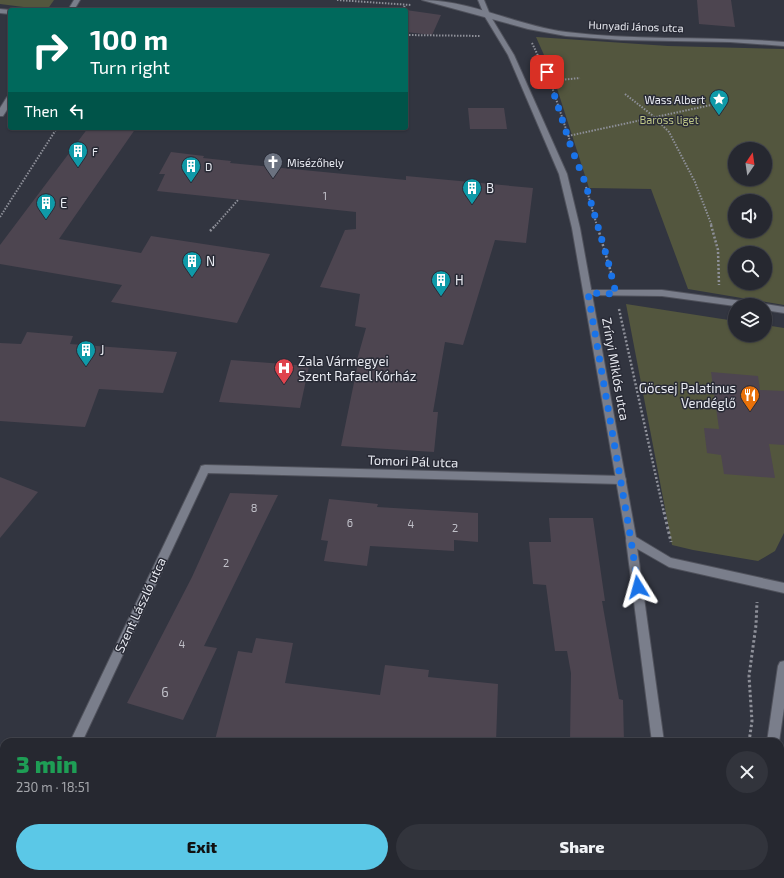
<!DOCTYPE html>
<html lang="en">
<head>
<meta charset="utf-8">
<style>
	body { margin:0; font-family:"Exo 2",sans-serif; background:#32343c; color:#f1f3f6; height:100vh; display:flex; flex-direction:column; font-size:15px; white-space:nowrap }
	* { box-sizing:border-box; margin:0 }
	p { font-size:13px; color:#a4a6ab }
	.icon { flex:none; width:22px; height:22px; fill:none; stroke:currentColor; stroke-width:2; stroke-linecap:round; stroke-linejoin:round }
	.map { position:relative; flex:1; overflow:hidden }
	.sheet { position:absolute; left:0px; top:738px; width:784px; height:140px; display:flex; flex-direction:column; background:#262830; border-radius:12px 12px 0 0; box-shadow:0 1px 3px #0004,0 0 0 1px #42444c }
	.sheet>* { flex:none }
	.hud { position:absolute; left:8px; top:8px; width:400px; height:122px; border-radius:4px; box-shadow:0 1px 3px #0004,0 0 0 1px #42444c; background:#00695c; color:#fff; overflow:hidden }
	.needle { width:26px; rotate:13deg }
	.fabs { position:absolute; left:728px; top:142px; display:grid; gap:8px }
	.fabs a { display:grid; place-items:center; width:44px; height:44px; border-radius:50%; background:#262830; box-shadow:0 1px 3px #0004,0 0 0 1px #42444c; font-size:20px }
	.pin { position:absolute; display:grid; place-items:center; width:34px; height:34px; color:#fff; margin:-17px; border-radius:8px; box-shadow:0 2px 6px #0006 }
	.me { position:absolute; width:44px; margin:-22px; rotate:352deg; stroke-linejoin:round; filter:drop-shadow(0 0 3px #0008) }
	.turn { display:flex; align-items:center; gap:14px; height:84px; padding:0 16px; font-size:18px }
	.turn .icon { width:52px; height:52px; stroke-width:2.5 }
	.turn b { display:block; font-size:28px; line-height:34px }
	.then { display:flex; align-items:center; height:38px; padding:0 16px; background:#0003; gap:8px; font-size:15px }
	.round { display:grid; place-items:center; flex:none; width:42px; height:42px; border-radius:21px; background:#32343c }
	.headline { display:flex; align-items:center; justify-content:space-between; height:68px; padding:0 16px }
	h1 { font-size:24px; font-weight:800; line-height:30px; color:#1e9e55 }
	.cta { display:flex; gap:8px; margin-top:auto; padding:8px 16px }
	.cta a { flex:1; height:46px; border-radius:24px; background:#5bc8e7; color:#111; font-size:16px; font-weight:800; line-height:46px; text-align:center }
	.cta a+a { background:#32343c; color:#f1f3f6 }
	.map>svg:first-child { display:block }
	.green { fill:#53563e; fill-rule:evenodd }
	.building { fill:#4d4550 }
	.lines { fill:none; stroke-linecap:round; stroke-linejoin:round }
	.service-casing { stroke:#50525c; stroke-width:2 }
	.minor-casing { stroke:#50525c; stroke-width:2 }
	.tertiary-casing { stroke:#50525c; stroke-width:2 }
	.secondary-casing { stroke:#50525c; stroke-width:2 }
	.path-far2 { stroke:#8e9099; stroke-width:2; stroke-dasharray:1.5 1.5; stroke-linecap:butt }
	.path-far1 { stroke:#8e9099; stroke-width:2.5; stroke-dasharray:2 2; stroke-linecap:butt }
	.path { stroke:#8e9099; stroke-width:3; stroke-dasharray:2.5 2.5; stroke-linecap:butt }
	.service { fill:#7a7e8b; fill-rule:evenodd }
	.minor { fill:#7a7e8b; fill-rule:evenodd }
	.tertiary { fill:#7a7e8b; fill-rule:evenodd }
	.secondary { fill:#7a7e8b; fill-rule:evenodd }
	.route { stroke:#1a73e8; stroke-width:7; stroke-dasharray:0 12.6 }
	.labels { text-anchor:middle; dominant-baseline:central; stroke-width:3; stroke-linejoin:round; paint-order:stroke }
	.far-street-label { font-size:11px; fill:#e8eaf1; stroke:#292b36 }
	.far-poi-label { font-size:11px; fill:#e8eaf1; stroke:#292b36; text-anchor:start }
	.far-park-label { font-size:11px; fill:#bdc586; stroke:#292b36 }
	.number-label { font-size:11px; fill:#c1c1c9 }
	.poi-label { font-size:13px; fill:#e8eaf1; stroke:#292b36; text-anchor:start }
	.street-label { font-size:13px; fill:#e8eaf1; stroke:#292b36 }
	.near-number-label { font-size:13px; fill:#c1c1c9 }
</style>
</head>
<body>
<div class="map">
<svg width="784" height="878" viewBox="0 0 784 878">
	<rect width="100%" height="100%" fill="#323540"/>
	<g class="green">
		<polygon points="0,0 54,0 47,10 0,4"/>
		<path d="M 536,37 L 668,46 L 784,49 L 784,305 L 688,289 L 651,189 L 589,188 L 552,73 ZM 735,149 L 765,149 L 765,179 L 735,179 ZM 735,201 L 765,201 L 765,231 L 735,231 ZM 735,253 L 765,253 L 765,283 L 735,283 Z"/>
		<polygon points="626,304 735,321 735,335 765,335 765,325 784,328 784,533 775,551 758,561 693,550 672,545"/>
	</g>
	<g class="building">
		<polygon points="697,0 731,0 735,27 699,24"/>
		<polygon points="406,10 441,15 432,35 406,32"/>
		<polygon points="468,108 504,108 507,129 470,129"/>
		<polygon points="88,128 136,128 59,239 141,253 151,236 270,254 237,323 111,302 122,285 0,264 0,245"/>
		<polygon points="171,152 204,156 203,158 231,161 230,163 406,180 406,176 533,188 526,243 495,240 463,345 445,342 433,412 438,412 434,452 341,446 357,368 355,367 366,328 355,326 360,294 320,287 345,230 356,229 356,212 157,191 165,174 159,174"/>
		<polygon points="27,332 73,336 70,344 177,352 163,393 99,389 85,427 0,421 0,343 21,344"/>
		<polygon points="231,360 309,366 300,408 219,402"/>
		<polygon points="711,372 758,376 760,390 784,391 784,445 769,444 775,478 724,474 721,455 707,453 704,428 719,429"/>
		<polygon points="0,477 38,492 0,538"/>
		<polygon points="230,493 278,495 204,646 217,648 183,720 127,703 192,577"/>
		<polygon points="329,499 378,504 377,507 478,513 478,542 454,540 454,551 370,546 367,566 324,561 328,541 321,540"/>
		<polygon points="549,518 593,518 605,601 602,601 619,699 623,700 624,742 570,742 571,673 567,651 555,651 546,585 533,584 529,542 551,542"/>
		<polygon points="256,638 293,643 285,683 380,695 385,665 429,670 428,677 498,684 496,742 234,742 215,740 238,651 252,653"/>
	</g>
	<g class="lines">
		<defs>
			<g id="service">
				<polygon points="588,290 662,290 749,302 753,305 735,306 662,296 585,295 584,293 585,291"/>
				<polygon points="765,304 784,307 784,313 765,310 765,305 762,305"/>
			</g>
			<g id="minor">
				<polygon points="74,0 80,0 74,10 68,10"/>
				<polygon points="0,9 10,10 10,14 0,13"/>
				<polygon points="7,97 10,97 10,105 3,116 0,116 0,108"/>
				<polygon points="205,465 621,476 625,477 626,480 625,483 621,484 208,473 82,742 70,742 200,469 201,466"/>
				<polygon points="631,536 635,537 636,540 664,742 652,742 626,540 627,537"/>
				<polygon points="2,869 4,869 4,874 14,874 12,878 0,878"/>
			</g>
			<polygon id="tertiary" points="478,0 484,0 491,17 514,55 567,174 580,228 636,537 671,558 784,583 784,593 669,567 627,543 572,228 559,174 508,55 485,17"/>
			<g id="secondary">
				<path d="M 422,0 C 471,0 517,26 566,32 C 638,41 712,36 784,42 L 784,46 L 730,42 L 621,40 L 566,36 L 528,29 Z"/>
				<polygon points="784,661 784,708 779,742 767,742 778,666 780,662"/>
				<rect x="746" y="874" width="14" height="4"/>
			</g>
		</defs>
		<use href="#service" class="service-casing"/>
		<use href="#minor" class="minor-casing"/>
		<use href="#tertiary" class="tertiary-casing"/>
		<use href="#secondary" class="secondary-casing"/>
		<g class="path-far2">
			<polyline points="337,0 411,5"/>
			<polyline points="403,10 405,5"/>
			<polyline points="406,35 481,36"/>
			<polyline points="532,43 550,81 570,141"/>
			<polyline points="550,81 580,78"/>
			<polyline points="625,94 652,115 669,132 695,182 712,226"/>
			<polyline points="568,136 711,105"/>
			<polyline points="586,187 597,226"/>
			<polyline points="0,217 57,128"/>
			<polyline points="215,226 238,200"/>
		</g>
		<g class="path-far1">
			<polyline points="597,225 612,276"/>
			<polyline points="711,225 718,250 719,285"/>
			<polyline points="210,231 216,225"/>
			<polyline points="619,309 664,513"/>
		</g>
		<g class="path">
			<polyline points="664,512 671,542"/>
			<polyline points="749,742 752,721 749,676 756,625 757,602"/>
			<polyline points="718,878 719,874"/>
		</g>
		<use href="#service" class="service"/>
		<use href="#minor" class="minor"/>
		<use href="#tertiary" class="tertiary"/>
		<use href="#secondary" class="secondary"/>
	</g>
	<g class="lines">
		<polyline class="route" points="547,72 571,147 585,182 608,261 616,294 588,293 631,540 638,587"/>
	</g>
	<defs>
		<symbol id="sight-pin" viewBox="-11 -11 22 30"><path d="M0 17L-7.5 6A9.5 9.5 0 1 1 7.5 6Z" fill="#0f9aa8" stroke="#292b36"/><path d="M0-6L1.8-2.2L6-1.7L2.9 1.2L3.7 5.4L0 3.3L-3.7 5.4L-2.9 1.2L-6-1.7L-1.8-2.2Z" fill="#fff"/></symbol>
		<symbol id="building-pin" viewBox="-11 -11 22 30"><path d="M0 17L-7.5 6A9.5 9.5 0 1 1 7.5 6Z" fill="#0f9aa8" stroke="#292b36"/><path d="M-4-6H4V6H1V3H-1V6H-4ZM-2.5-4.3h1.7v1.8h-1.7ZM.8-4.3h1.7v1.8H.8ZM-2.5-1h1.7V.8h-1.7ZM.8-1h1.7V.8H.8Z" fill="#fff"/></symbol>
		<symbol id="church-pin" viewBox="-11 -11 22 30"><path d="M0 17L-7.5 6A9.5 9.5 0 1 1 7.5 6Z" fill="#6b7280" stroke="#292b36"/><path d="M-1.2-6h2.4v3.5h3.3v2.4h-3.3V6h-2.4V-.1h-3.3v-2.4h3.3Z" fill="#fff"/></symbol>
		<symbol id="hospital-pin" viewBox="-11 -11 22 30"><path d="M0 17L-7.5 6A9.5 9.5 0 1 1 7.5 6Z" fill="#e0444e" stroke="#292b36"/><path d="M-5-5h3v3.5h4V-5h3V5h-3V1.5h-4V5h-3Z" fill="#fff"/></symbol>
		<symbol id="restaurant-pin" viewBox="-11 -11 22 30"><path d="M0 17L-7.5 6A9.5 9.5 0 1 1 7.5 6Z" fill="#e8710a" stroke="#292b36"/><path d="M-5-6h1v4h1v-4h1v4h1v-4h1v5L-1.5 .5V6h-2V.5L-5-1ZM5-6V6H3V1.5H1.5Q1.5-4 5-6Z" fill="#fff"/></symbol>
	</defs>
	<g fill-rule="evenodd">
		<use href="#sight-pin" x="708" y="88" width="22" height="30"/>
		<use href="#building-pin" x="67" y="140" width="22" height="30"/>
		<use href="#church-pin" x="262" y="151" width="22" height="30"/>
		<use href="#building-pin" x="180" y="155" width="22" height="30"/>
		<use href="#building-pin" x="461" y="177" width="22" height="30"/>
		<use href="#building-pin" x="35" y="192" width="22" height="30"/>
		<use href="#building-pin" x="181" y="250" width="22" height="30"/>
		<use href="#building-pin" x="430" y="269" width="22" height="30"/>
		<use href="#building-pin" x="75" y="339" width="22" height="30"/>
		<use href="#hospital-pin" x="273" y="357" width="22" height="30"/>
		<use href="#restaurant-pin" x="739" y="384" width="22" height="30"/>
	</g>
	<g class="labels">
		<g class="far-street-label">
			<text transform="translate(636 26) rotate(2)">Hunyadi János utca</text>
		</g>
		<g class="far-poi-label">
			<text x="705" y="99" text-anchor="end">Wass Albert</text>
			<text x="92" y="151">F</text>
			<text x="287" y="162">Misézőhely</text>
			<text x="205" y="166">D</text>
		</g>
		<g class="far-park-label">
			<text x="669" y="119">Baross liget</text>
		</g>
		<g class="number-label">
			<text x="325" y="195">1</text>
			<text x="254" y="507">8</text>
			<text x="350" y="522">6</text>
			<text x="411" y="523">4</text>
			<text x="455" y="527">2</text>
			<text x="226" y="562">2</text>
			<text x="182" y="643">4</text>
		</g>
		<g class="poi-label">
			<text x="486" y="188">B</text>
			<text x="60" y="203">E</text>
			<text x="206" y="261">N</text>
			<text x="455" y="280">H</text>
			<text x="100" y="350">J</text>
			<text x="298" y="361">Zala Vármegyei<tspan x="298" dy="15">Szent Rafael Kórház</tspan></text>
			<text x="736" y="388" text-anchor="end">Göcsej Palatinus<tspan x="736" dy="15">Vendéglő</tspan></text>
		</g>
		<g class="street-label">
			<text transform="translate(616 369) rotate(80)">Zrínyi Miklós utca</text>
			<text transform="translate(413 461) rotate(2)">Tomori Pál utca</text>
			<text transform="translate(140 605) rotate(-65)">Szent László utca</text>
		</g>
		<g class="near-number-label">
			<text x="165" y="692">6</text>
		</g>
	</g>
</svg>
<div class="fabs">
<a><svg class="needle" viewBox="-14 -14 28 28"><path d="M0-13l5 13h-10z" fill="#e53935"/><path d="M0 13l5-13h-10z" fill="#a4a6ab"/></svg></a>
<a><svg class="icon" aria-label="sound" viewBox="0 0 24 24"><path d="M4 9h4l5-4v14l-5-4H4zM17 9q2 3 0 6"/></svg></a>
<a><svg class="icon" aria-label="search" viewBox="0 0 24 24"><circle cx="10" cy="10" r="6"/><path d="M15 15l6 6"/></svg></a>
<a><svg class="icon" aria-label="layers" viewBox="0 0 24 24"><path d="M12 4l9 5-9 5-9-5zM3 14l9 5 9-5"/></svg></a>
</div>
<div class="pin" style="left:547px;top:72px;background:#d93025"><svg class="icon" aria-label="arrive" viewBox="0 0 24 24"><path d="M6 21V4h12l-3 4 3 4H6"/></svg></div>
<svg class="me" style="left:638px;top:587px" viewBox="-20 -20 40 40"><path d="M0-17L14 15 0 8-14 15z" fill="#1a73e8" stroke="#fff" stroke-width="4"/></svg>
<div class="hud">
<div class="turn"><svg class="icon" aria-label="right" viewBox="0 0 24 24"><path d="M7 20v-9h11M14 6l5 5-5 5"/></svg><div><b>100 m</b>Turn right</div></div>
<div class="then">Then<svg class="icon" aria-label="left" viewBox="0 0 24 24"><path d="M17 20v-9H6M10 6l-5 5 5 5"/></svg></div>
</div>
<section class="sheet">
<div class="headline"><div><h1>3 min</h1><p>230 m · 18:51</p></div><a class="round"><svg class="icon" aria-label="close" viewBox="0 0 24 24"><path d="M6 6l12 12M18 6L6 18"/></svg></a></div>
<div class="cta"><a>Exit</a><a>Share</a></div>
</section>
</div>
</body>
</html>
